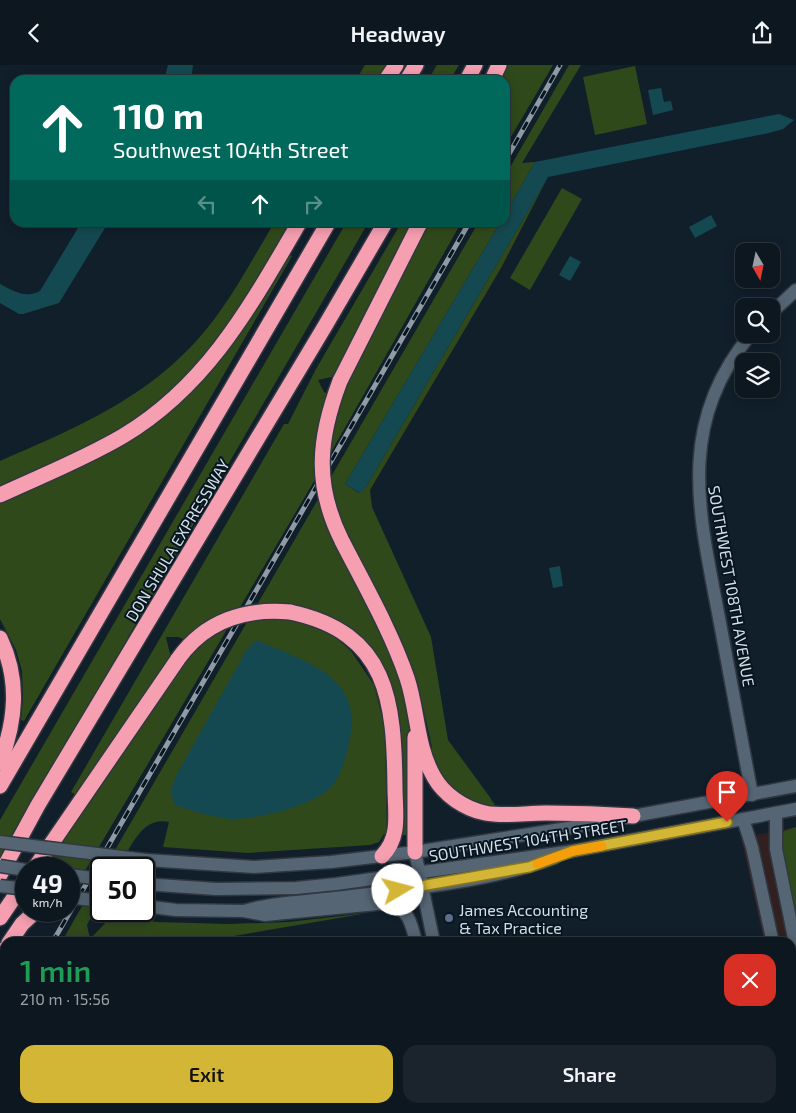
<!DOCTYPE html>
<html lang="en">
<head>
<meta charset="utf-8">
<style>
	body { margin:0; font-family:"Exo 2",sans-serif; background:#1b242d; color:#f1f3f6; height:100vh; display:flex; flex-direction:column; font-size:19px; white-space:nowrap }
	* { box-sizing:border-box; margin:0 }
	p { font-size:16px; color:#9a9fa5 }
	.icon { flex:none; width:28px; height:28px; fill:none; stroke:currentColor; stroke-width:2; stroke-linecap:round; stroke-linejoin:round }
	.map { position:relative; flex:1; overflow:hidden }
	.drawer { position:absolute; left:0px; top:872px; width:796px; height:176px; display:flex; flex-direction:column; background:#0d1720; border-radius:15px 15px 0 0; box-shadow:0 2px 12px #0003,0 0 0 1px #2d363e }
	.drawer>* { flex:none }
	.guide { position:absolute; left:10px; top:10px; width:500px; height:152px; border-radius:15px; box-shadow:0 2px 12px #0003,0 0 0 1px #2d363e; background:#00695c; color:#fff; overflow:hidden }
	.needle { width:32px; rotate:171deg }
	.fabs { position:absolute; left:735px; top:178px; display:grid; gap:10px }
	.fabs a { display:grid; place-items:center; width:45px; height:45px; border-radius:10px; background:#0d1720; box-shadow:0 2px 12px #0003,0 0 0 1px #2d363e; font-size:25px }
	.speed { position:absolute; left:15px; top:792px; display:flex; gap:10px; font-size:25px; font-weight:700; text-align:center }
	.speed>* { display:grid; place-content:center; width:65px; height:65px; border-radius:50%; background:#0d1720; box-shadow:0 2px 12px #0003,0 0 0 1px #2d363e; line-height:1 }
	.speed small { font-size:12px; font-weight:400 }
	.speed .limit { border:2px solid #111; border-radius:8px; background:#fff; color:#111 }
	.pin { position:absolute; display:grid; place-items:center; width:42px; height:42px; color:#fff; margin:-51px -21px; border-radius:50% 50% 50% 0; rotate:-45deg; box-shadow:0 0 5px #0007 }
	.pin .icon { rotate:45deg }
	.me { position:absolute; width:55px; margin:-28px; rotate:82deg; stroke-linejoin:round; filter:drop-shadow(0 0 4px #0008) }
	.turn { display:flex; align-items:center; gap:18px; height:105px; padding:0 20px; font-size:22px }
	.turn .icon { width:65px; height:65px; stroke-width:2.5 }
	.turn b { display:block; font-size:35px; line-height:42px }
	.lanes { display:flex; align-items:center; height:48px; padding:0 20px; background:#0003; justify-content:center; gap:25px; direction:ltr }
	.lanes .off { opacity:.35 }
	.round { display:grid; place-items:center; flex:none; width:52px; height:52px; border-radius:15px; background:#1b242d }
	.summary { display:flex; align-items:center; justify-content:space-between; height:85px; padding:0 20px }
	h1 { font-size:30px; font-weight:600; line-height:38px; color:#1e9e55 }
	.button { display:flex; gap:10px; margin-top:auto; padding:10px 20px }
	.button a { flex:1; height:58px; border-radius:15px; background:#d3b635; color:#111; font-size:20px; font-weight:600; line-height:58px; text-align:center }
	.button a+a { background:#1b242d; color:#f1f3f6 }
	header { display:flex; justify-content:space-between; align-items:center; height:65px; padding:0 20px; background:#0d1720; font-size:22px; font-weight:600 }
	.map>svg:first-child { display:block }
	.education { fill:#321f1f }
	.green { fill:#30491b }
	.water { fill:#154951 }
	.lines { fill:none; stroke-linecap:round; stroke-linejoin:round }
	.tertiary-casing { stroke:#303842; stroke-width:15 }
	.secondary-casing { stroke:#303842; stroke-width:15 }
	.motorway-casing { stroke:#303842; stroke-width:18 }
	.tertiary { stroke:#556573; stroke-width:12 }
	.secondary { stroke:#556573; stroke-width:12 }
	.motorway { stroke:#f59fb1; stroke-width:15 }
	.rail-casing { stroke:#909ba5; stroke-width:5 }
	.rail { stroke:#081621; stroke-width:3; stroke-dasharray:9; stroke-linecap:butt }
	.secondary-bridge-casing { stroke:#303842; stroke-width:15; stroke-linecap:butt }
	.motorway-bridge-casing { stroke:#303842; stroke-width:18; stroke-linecap:butt }
	.secondary-bridge { stroke:#556573; stroke-width:12 }
	.motorway-bridge { stroke:#f59fb1; stroke-width:15 }
	.route-casing { stroke:#897622; stroke-width:12 }
	.route { stroke:#d3b635; stroke-width:9 }
	.slow { stroke:#f59e0b; stroke-width:9 }
	.service-dot { fill:#5c6f8a; stroke:#081621; stroke-width:2 }
	.labels { text-anchor:middle; dominant-baseline:central; stroke-width:4; stroke-linejoin:round; paint-order:stroke }
	.street-label { font-size:16px; fill:#d5dfe7; stroke:#081621 }
	.poi-label { font-size:16px; fill:#d5dfe7; stroke:#081621; text-anchor:start }
</style>
</head>
<body>
<header><svg class="icon" aria-label="back" viewBox="0 0 24 24"><path d="M15 5l-7 7 7 7"/></svg>Headway<svg class="icon" aria-label="share" viewBox="0 0 24 24"><path d="M12 15V3M7 8l5-5 5 5M5 13v7h14v-7"/></svg></header>
<div class="map">
<svg width="796" height="1048" viewBox="0 0 796 1048">
	<rect width="100%" height="100%" fill="#111f2b"/>
	<polygon class="education" points="796,762 796,1023 791,1000 791,878 764,877 741,773"/>
	<g class="green">
		<polygon points="365,0 387,0 378,15 356,15"/>
		<polygon points="437,0 459,0 450,15 428,15"/>
		<polygon points="506,0 553,0 505,82 505,15 499,15"/>
		<polygon points="569,0 581,0 522,98 535,97 505,149 505,111"/>
		<polygon points="635,1 647,59 595,70 583,12"/>
		<path d="M 548,112 L 501,203 L 370,425 L 372,442 L 431,572 L 448,675 L 489,731 L 495,740 L 492,743 C 457,735 443,719 430,687 L 432,682 L 417,616 L 400,577 L 340,489 C 360,529 384,568 399,610 C 415,651 410,725 410,770 L 402,770 C 403,679 412,558 293,542 L 314,561 L 335,572 L 351,586 L 374,620 L 385,664 L 387,771 L 384,769 L 379,777 L 370,780 L 248,788 L 163,782 L 169,757 C 141,751 130,784 118,804 L 104,804 L 478,158 L 500,158 L 345,419 L 359,428 L 366,422 Z"/>
		<polygon points="562,123 582,134 530,225 510,213"/>
		<path d="M 274,158 L 292,158 L 247,236 L 190,309 L 151,344 L 115,369 L 0,423 L 0,396 C 85,359 162,327 218,249 C 239,220 256,188 274,158 Z"/>
		<polygon points="346,158 368,158 0,793 0,755"/>
		<polygon points="401,158 416,158 336,311 318,315 324,327 340,335 428,158 461,158 330,389 69,833 69,804 44,804 161,634 183,596 189,576 178,572 166,572 171,593 78,731 71,727 284,359 288,359 316,304"/>
		<polygon points="286,189 292,191 276,219 24,656 21,655 23,633 22,606 16,585 0,554 0,435 151,358"/>
		<polygon points="796,762 796,858 780,779 784,766"/>
		<polygon points="101,808 101,833 87,860 90,874 114,849 156,857 228,859 288,857 368,848 199,877 61,878"/>
		<polygon points="5,973 5,1027 0,1035 0,982"/>
	</g>
	<g class="water">
		<polygon points="168,0 193,0 191,15 164,15"/>
		<polygon points="661,23 664,37 671,36 673,45 653,50 648,25"/>
		<polygon points="779,49 794,55 783,64 769,68 548,112 366,422 360,428 345,419 500,158 505,158 505,149 535,97"/>
		<polygon points="711,150 717,161 695,173 689,162"/>
		<path d="M 81,158 L 108,158 L 59,238 L 23,249 L 19,249 L 0,238 L 0,219 C 14,226 25,234 40,226 Z"/>
		<polygon points="570,191 581,197 570,216 559,210"/>
		<polygon points="560,501 563,521 553,523 549,503"/>
		<path d="M 256,575 C 281,586 325,600 341,623 C 354,642 353,657 349,678 C 346,691 342,706 335,717 C 321,740 256,755 230,754 C 211,752 193,746 175,740 L 170,726 L 177,709 L 246,586 Z"/>
		<polygon points="5,1027 5,1044 27,1044 25,1048 0,1048 0,1035"/>
	</g>
	<g class="lines">
		<defs>
			<g id="tertiary">
				<polyline points="771,248 796,225"/>
				<path d="M 751,269 C 674,361 700,451 720,558 C 731,615 741,673 752,730"/>
				<polyline points="776,748 776,784 796,883"/>
				<polyline points="743,754 752,782 773,878"/>
				<polyline points="791,967 796,989"/>
			</g>
			<g id="secondary">
				<polyline points="415,787 434,878"/>
				<polyline points="146,795 254,802 331,797 415,787 568,763 796,721"/>
				<polyline points="144,819 216,824 296,823 336,819 573,786 796,744"/>
				<path d="M 144,841 L 176,845 L 244,846 L 265,850 L 387,838 C 408,842 412,859 416,878"/>
				<path d="M 244,846 C 273,837 304,837 334,833 C 404,825 489,817 554,793"/>
				<polyline points="451,1044 452,1048"/>
				<polyline points="468,1044 469,1048"/>
			</g>
			<g id="motorway">
				<polyline points="386,15 396,0"/>
				<polyline points="407,15 416,0"/>
				<polyline points="467,15 475,0"/>
				<polyline points="492,15 499,0"/>
				<polyline points="340,316 420,158"/>
				<path d="M 0,430 C 41,411 84,394 123,371 C 208,320 251,240 299,158"/>
				<path d="M 342,476 C 365,521 391,566 407,613 C 418,646 416,681 434,712 C 444,730 465,744 485,748 C 504,752 526,748 546,748 C 575,748 604,749 633,751"/>
				<path d="M 290,547 C 389,568 394,636 395,723 C 395,747 401,772 382,791"/>
				<path d="M 0,573 C 20,615 16,655 0,698"/>
				<polyline points="0,721 328,158"/>
				<polyline points="415,787 415,672"/>
				<polyline points="34,804 178,594"/>
				<polyline points="0,810 38,740 325,261 385,158"/>
				<polyline points="0,853 26,815"/>
				<polyline points="9,878 22,859 36,846"/>
				<polyline points="0,892 5,884"/>
			</g>
		</defs>
		<use href="#tertiary" class="tertiary-casing"/>
		<use href="#secondary" class="secondary-casing"/>
		<use href="#motorway" class="motorway-casing"/>
		<use href="#tertiary" class="tertiary"/>
		<use href="#secondary" class="secondary"/>
		<use href="#motorway" class="motorway"/>
		<defs>
			<g id="rail">
				<polyline points="505,96 560,0"/>
				<polyline points="52,878 469,158"/>
				<polyline points="0,968 5,959"/>
			</g>
		</defs>
		<use href="#rail" class="rail-casing"/>
		<use href="#rail" class="rail"/>
		<defs>
			<g id="secondary-bridge">
				<polyline points="0,777 146,795"/>
				<polyline points="0,801 26,805"/>
				<polyline points="69,810 101,814"/>
				<polyline points="0,821 26,824"/>
				<polyline points="76,833 101,836"/>
			</g>
			<g id="motorway-bridge">
				<path d="M 340,316 C 318,374 314,420 342,476"/>
				<path d="M 178,594 C 205,556 245,543 290,547"/>
			</g>
		</defs>
		<use href="#secondary-bridge" class="secondary-bridge-casing"/>
		<use href="#motorway-bridge" class="motorway-bridge-casing"/>
		<use href="#secondary-bridge" class="secondary-bridge"/>
		<use href="#motorway-bridge" class="motorway-bridge"/>
	</g>
	<g class="lines">
		<defs>
			<polyline id="route" points="398,825 529,802 573,786 727,757"/>
		</defs>
		<use href="#route" class="route-casing"/>
		<use href="#route" class="route"/>
		<polyline class="slow" points="537,799 573,786 602,781"/>
	</g>
	<circle class="service-dot" cx="449" cy="853" r="5"/>
	<g class="labels">
		<g class="street-label">
			<text transform="translate(177 475) rotate(-59)">DON SHULA EXPRESSWAY</text>
			<text transform="translate(732 521) rotate(80)">SOUTHWEST 108TH AVENUE</text>
			<text transform="translate(528 775) rotate(-9)">SOUTHWEST 104TH STREET</text>
		</g>
		<g class="poi-label">
			<text x="459" y="844">James Accounting<tspan x="459" dy="18">&amp; Tax Practice</tspan></text>
		</g>
	</g>
</svg>
<div class="fabs">
<a><svg class="needle" viewBox="-14 -14 28 28"><path d="M0-13l5 13h-10z" fill="#e53935"/><path d="M0 13l5-13h-10z" fill="#9a9fa5"/></svg></a>
<a><svg class="icon" aria-label="search" viewBox="0 0 24 24"><circle cx="10" cy="10" r="6"/><path d="M15 15l6 6"/></svg></a>
<a><svg class="icon" aria-label="layers" viewBox="0 0 24 24"><path d="M12 4l9 5-9 5-9-5zM3 14l9 5 9-5"/></svg></a>
</div>
<div class="speed"><div>49<small>km/h</small></div><div class="limit">50</div></div>
<div class="pin" style="left:727px;top:757px;background:#d93025"><svg class="icon" aria-label="arrive" viewBox="0 0 24 24"><path d="M6 21V4h12l-3 4 3 4H6"/></svg></div>
<svg class="me" style="left:398px;top:825px" viewBox="-20 -20 40 40"><circle r="19" fill="#fff"/><path d="M0-13L10 11 0 6-10 11z" fill="#d3b635"/></svg>
<div class="guide">
<div class="turn"><svg class="icon" aria-label="ahead" viewBox="0 0 24 24"><path d="M12 20V5M6 11l6-6 6 6"/></svg><div><b>110 m</b>Southwest 104th Street</div></div>
<div class="lanes"><svg class="icon off" aria-label="left" viewBox="0 0 24 24"><path d="M17 20v-9H6M10 6l-5 5 5 5"/></svg><svg class="icon" aria-label="ahead" viewBox="0 0 24 24"><path d="M12 20V5M6 11l6-6 6 6"/></svg><svg class="icon off" aria-label="right" viewBox="0 0 24 24"><path d="M7 20v-9h11M14 6l5 5-5 5"/></svg></div>
</div>
<section class="drawer">
<div class="summary"><div><h1>1 min</h1><p>210 m · 15:56</p></div><a class="round" style="background:#d93025;color:#fff"><svg class="icon" aria-label="close" viewBox="0 0 24 24"><path d="M6 6l12 12M18 6L6 18"/></svg></a></div>
<div class="button"><a>Exit</a><a>Share</a></div>
</section>
</div>
</body>
</html>
